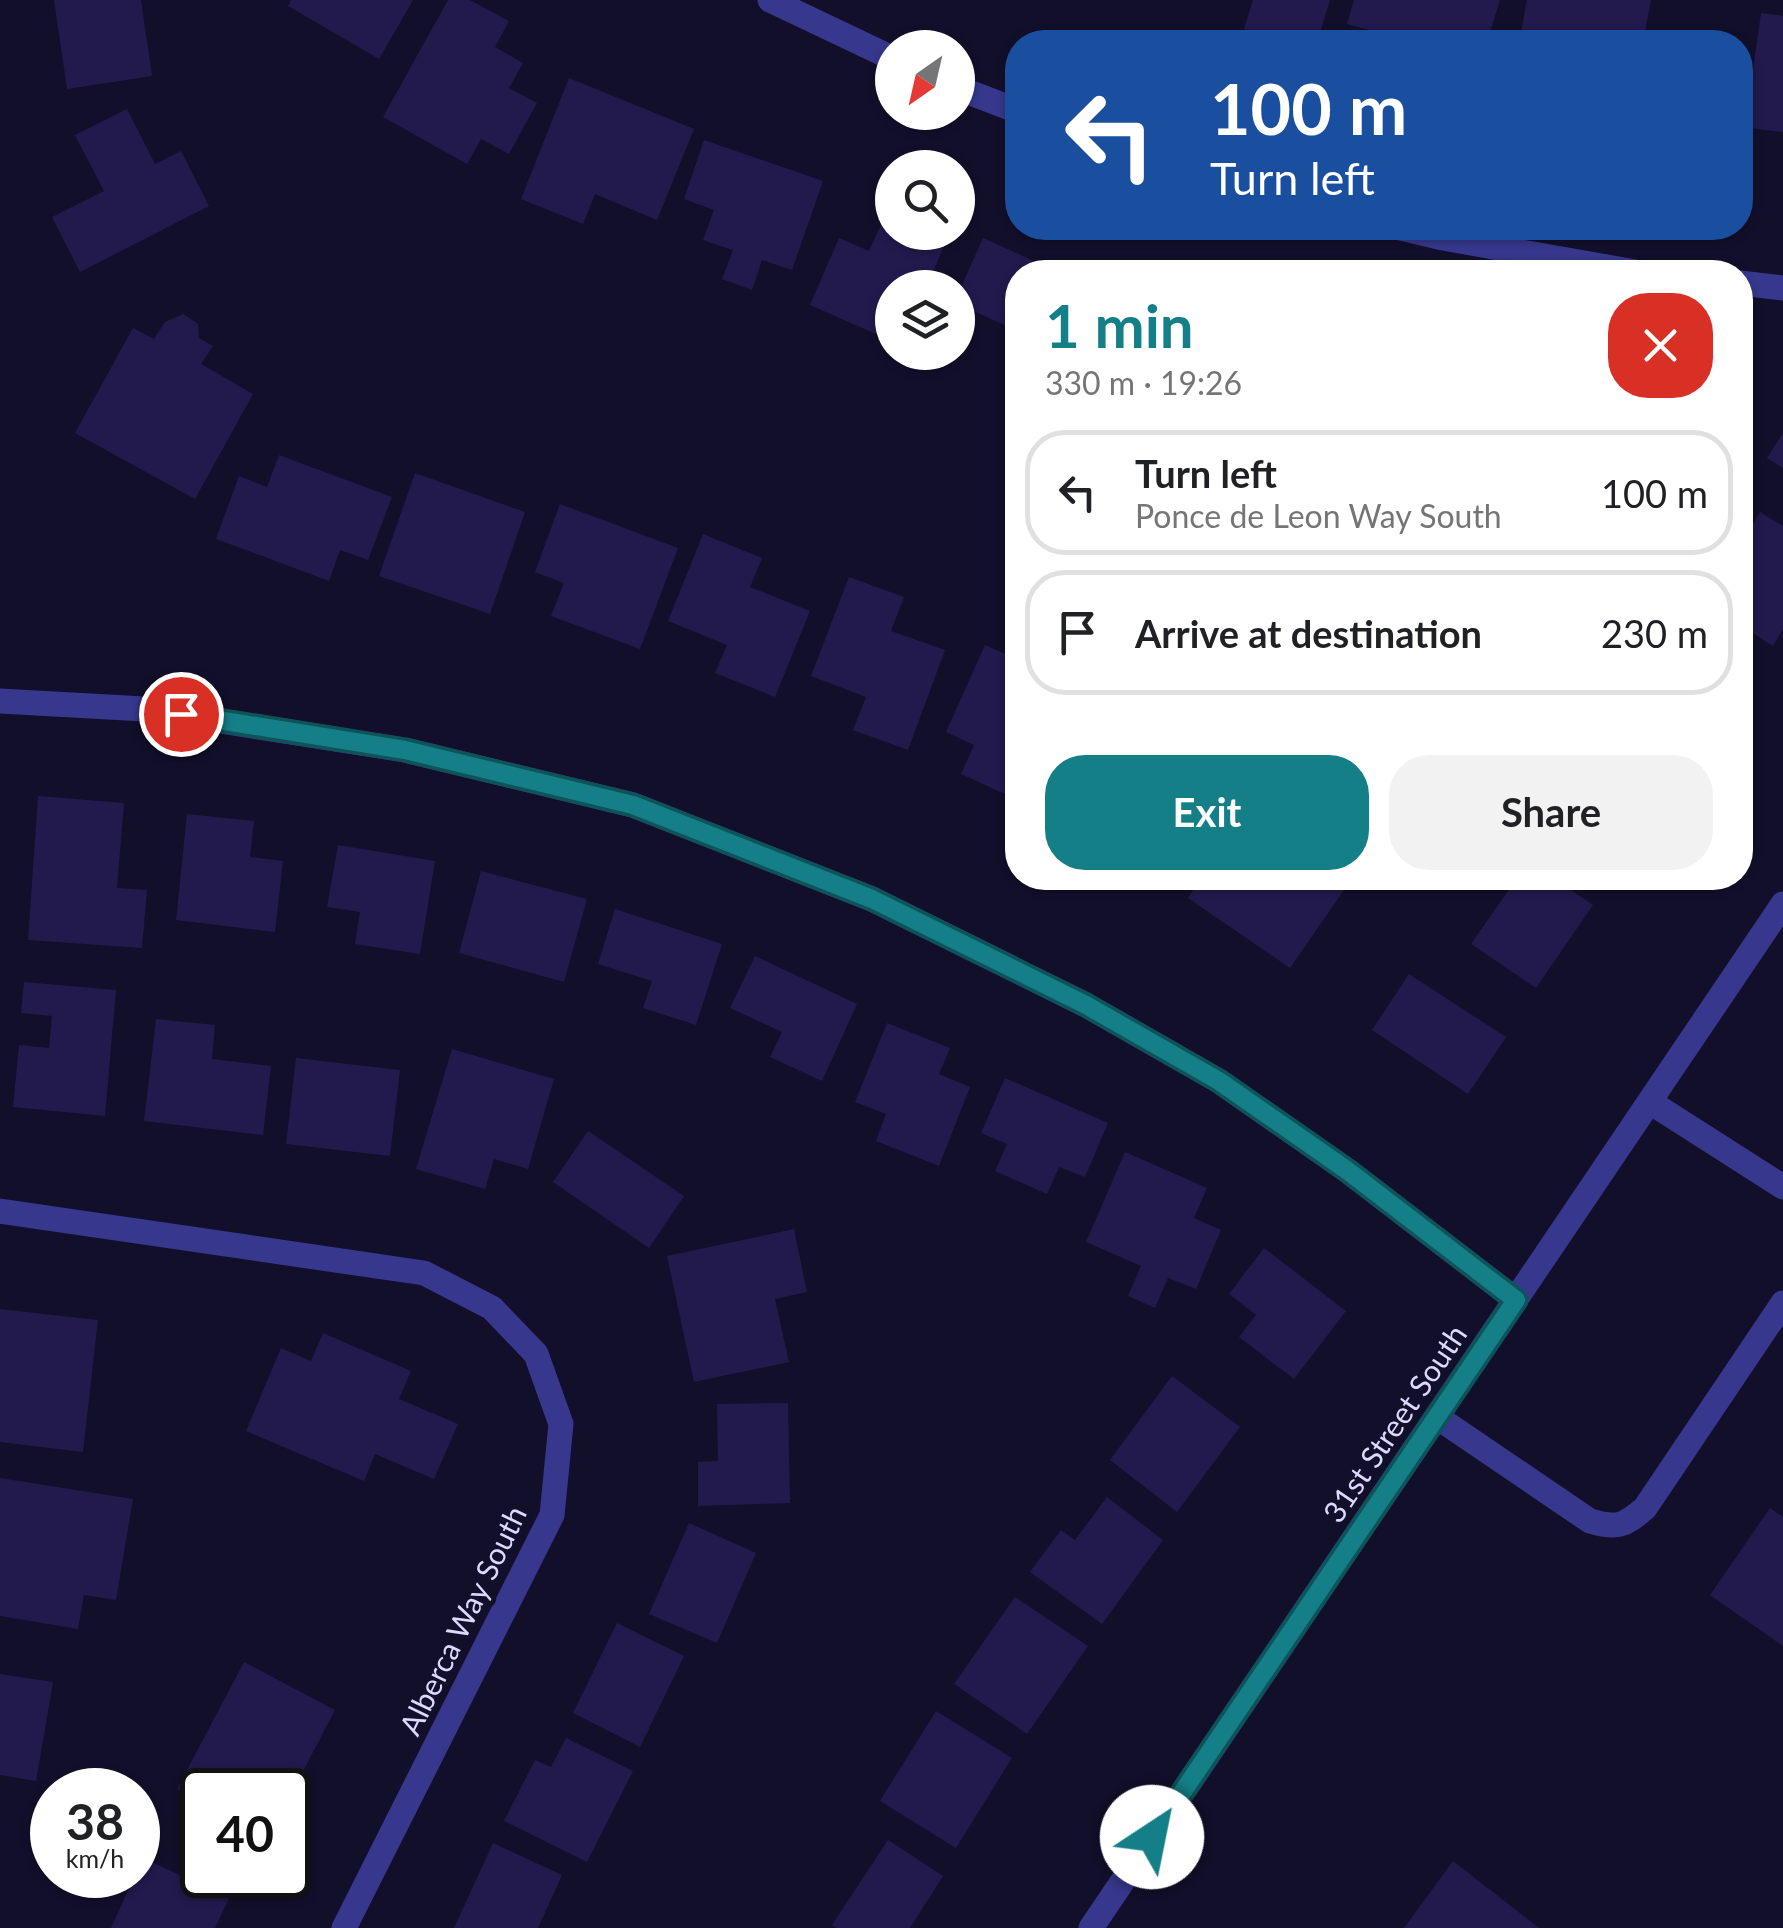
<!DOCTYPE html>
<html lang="en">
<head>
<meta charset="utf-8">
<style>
	body { margin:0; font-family:Lato,sans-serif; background:#f2f2f2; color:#202124; height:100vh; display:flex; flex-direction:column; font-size:38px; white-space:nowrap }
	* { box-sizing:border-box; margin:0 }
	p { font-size:32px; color:#757577 }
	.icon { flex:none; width:55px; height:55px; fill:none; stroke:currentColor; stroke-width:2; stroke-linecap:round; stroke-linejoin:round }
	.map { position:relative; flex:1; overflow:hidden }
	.side { position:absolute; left:1005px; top:260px; width:748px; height:630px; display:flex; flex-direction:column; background:#fff; border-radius:40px; box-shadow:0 2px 8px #0004 }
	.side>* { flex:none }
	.banner { position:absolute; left:1005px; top:30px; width:748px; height:210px; border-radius:40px; box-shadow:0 2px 8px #0004; background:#1a4fa0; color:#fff; overflow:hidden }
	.needle { width:65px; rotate:214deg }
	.buttons { position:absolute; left:875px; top:30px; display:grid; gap:20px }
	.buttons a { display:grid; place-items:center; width:100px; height:100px; border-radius:50%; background:#fff; box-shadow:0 2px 8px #0004; font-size:50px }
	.speed { position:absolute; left:30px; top:1768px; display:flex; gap:20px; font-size:50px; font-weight:700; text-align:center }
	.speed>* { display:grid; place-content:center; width:130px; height:130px; border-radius:50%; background:#fff; box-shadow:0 2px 8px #0004; line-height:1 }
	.speed small { font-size:25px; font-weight:400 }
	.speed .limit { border:5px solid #111; border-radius:15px; background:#fff; color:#111 }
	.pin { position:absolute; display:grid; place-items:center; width:85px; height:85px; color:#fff; margin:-42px; border:5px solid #fff; border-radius:50%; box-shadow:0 2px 10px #0007 }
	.me { position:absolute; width:110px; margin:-55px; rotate:34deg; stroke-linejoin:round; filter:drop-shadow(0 0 8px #0008) }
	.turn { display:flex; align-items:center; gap:35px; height:210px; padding:0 40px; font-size:45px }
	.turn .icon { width:130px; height:130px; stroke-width:2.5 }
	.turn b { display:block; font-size:70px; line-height:85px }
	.round { display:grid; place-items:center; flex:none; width:105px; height:105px; border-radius:40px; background:#f2f2f2 }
	.headline { display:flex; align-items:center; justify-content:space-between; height:170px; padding:0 40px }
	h1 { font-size:60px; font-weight:700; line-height:75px; color:#147f87 }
	.primary-button { display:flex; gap:20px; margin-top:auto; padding:20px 40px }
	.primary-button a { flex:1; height:115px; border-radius:40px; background:#147f87; color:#fff; font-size:40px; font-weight:700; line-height:115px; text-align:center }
	.primary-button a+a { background:#f2f2f2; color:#202124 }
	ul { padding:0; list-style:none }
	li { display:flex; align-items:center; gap:30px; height:125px; margin:0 20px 15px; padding:0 20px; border:5px solid #e0e0e0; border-radius:40px }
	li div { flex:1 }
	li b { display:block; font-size:38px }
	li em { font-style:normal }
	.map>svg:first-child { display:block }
	.building { fill:#221a4d }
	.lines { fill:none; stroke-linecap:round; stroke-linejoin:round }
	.minor { stroke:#37388d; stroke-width:25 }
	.route-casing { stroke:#0d5358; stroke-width:25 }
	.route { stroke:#147f87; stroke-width:18 }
	.labels { text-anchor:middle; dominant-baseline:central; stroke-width:10; stroke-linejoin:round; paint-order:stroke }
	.street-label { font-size:30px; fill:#dcd9ff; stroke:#120f2b }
</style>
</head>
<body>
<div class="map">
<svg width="1783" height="1928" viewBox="0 0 1783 1928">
	<rect width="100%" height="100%" fill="#120f2b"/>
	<g class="building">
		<polygon points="54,0 141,0 152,76 67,89"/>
		<polygon points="291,0 413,0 379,59 288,6"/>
		<polygon points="448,0 470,0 509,21 495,47 523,63 509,88 537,103 509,154 481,139 467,164 383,117"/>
		<polygon points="1253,0 1330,0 1317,42 1286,42 1244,29"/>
		<polygon points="1354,0 1500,0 1487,42 1412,42 1347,24"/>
		<polygon points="1527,0 1651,0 1645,32 1663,35 1662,42 1519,42"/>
		<polygon points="1761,13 1783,16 1783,132 1740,127 1740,68 1753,70"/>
		<polygon points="569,78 694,129 657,220 595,194 583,224 521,199"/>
		<polygon points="127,109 155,164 181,151 209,206 80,272 52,217 104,191 75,135"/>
		<polygon points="704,140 823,181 792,270 762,260 752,290 722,279 733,250 703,240 714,210 684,199"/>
		<polygon points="884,218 892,221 892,232 918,232 945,244 926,288 892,288 892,341 810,305 839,238 869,251"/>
		<polygon points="983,238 1058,272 1018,272 1018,331 958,304 958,294"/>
		<polygon points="183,314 198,324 199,338 213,346 201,364 253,394 195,499 75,433 133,328 154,339 165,322"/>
		<polygon points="1783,433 1783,468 1767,458"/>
		<polygon points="279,455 392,497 368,560 340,550 329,581 216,539 239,476 267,487"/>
		<polygon points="415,473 525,512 490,614 379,576"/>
		<polygon points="560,504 678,548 640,649 551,616 564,583 535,572"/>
		<polygon points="1760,512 1783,526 1783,629 1773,646 1740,625 1740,545"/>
		<polygon points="703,534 762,558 750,587 810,611 775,697 715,673 727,645 668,621"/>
		<polygon points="849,577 904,597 891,631 945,650 908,750 853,730 866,697 811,676"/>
		<polygon points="985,645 1018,660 1018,800 961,774 974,745 946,732"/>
		<polygon points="38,796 124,803 117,888 147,890 142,948 28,940"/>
		<polygon points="187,814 254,821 250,857 283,861 275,932 176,920"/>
		<polygon points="338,845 435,861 420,954 355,944 360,912 327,907"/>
		<polygon points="481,871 587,899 564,982 459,953"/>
		<polygon points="1201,878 1324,878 1344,890 1290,968 1188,898"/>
		<polygon points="1517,878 1553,878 1593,905 1536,988 1471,944"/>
		<polygon points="615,909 722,944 696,1025 643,1008 652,981 598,964"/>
		<polygon points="755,956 857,1004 822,1081 770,1057 782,1032 730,1008"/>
		<polygon points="1409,974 1506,1037 1468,1094 1372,1030"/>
		<polygon points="24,982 116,990 105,1116 13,1107 19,1045 49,1048 52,1016 21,1013"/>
		<polygon points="156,1019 215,1025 212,1059 271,1066 263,1135 144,1121"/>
		<polygon points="887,1023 950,1048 939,1074 970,1087 939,1166 876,1141 886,1114 855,1102"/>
		<polygon points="452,1049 554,1079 528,1169 494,1159 485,1189 416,1169"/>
		<polygon points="296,1058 400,1070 390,1156 286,1144"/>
		<polygon points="1005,1078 1108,1123 1085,1177 1059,1167 1047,1194 995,1171 1007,1144 981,1133"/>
		<polygon points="588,1131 684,1196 649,1248 553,1182"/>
		<polygon points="1125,1152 1207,1188 1194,1218 1221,1230 1196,1289 1168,1278 1155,1308 1128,1296 1141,1266 1086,1242"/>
		<polygon points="794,1229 807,1292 775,1299 789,1362 694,1382 667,1256"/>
		<polygon points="1264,1248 1346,1311 1294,1379 1239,1337 1256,1315 1229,1294"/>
		<polygon points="0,1309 98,1320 83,1452 0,1442"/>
		<polygon points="323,1333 411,1371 399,1399 458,1424 434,1479 375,1454 364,1481 246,1431 281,1348 311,1361"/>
		<polygon points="1172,1376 1240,1427 1177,1512 1110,1460"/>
		<polygon points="788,1403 790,1503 698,1506 698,1462 718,1461 717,1404"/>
		<polygon points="0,1478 133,1499 116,1600 84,1595 78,1629 0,1616"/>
		<polygon points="1107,1497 1163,1540 1102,1624 1030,1572 1061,1530 1075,1540"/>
		<polygon points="1770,1508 1783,1517 1783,1646 1710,1595"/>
		<polygon points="689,1523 756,1553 717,1643 649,1614"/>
		<polygon points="1015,1597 1088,1646 1027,1734 954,1684"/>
		<polygon points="617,1623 684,1656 640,1747 573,1713"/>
		<polygon points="244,1662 335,1710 288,1800 288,1790 202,1790 202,1802 177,1789"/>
		<polygon points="0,1674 53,1682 36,1781 0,1775"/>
		<polygon points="936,1711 1012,1758 956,1848 880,1801"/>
		<polygon points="566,1738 633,1771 587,1862 504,1821 535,1760 551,1767"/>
		<polygon points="888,1840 943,1876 910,1928 837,1928 832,1925"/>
		<polygon points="493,1843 562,1875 538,1928 454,1928"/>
		<polygon points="143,1858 229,1898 215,1928 111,1928 135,1875 138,1875"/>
		<polygon points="1453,1861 1539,1928 1404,1928"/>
	</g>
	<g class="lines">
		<g class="minor">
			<polyline points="770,0 892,58"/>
			<polyline points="958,88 1018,111"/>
			<polyline points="1401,228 1443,238 1635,272"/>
			<polyline points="1740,283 1783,288"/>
			<polyline points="0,701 144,709 405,750 633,805 872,899 1086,1005 1219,1081 1348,1171 1516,1300"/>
			<polyline points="1650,1102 1783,1187"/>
			<polyline points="0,1211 424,1273 492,1308 536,1354 561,1424 552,1515 344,1928"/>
			<path d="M 1437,1417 L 1590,1521 C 1617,1529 1624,1526 1645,1508 L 1783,1303"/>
			<polyline points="1091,1928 1783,904"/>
		</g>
	</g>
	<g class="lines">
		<defs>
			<polyline id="route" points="181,714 405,750 633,805 872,899 1086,1005 1219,1081 1348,1171 1516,1300 1152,1837"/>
		</defs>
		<use href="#route" class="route-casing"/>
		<use href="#route" class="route"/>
	</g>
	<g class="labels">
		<g class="street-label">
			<text transform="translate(1394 1423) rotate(-56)">31st Street South</text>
			<text transform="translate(462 1620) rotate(-64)">Alberca Way South</text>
		</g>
	</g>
</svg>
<div class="buttons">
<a><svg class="needle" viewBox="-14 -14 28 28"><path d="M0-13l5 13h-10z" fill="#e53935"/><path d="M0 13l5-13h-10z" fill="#757577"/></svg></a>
<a><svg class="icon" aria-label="search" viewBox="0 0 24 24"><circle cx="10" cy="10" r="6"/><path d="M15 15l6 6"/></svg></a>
<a><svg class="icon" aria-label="layers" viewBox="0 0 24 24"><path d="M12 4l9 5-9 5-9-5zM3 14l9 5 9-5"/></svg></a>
</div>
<div class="speed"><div>38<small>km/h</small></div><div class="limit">40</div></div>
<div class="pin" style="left:181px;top:714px;background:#d93025"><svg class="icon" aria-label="arrive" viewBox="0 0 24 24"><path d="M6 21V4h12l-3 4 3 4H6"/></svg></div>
<svg class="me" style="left:1152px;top:1837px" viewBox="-20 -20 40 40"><circle r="19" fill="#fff"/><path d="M0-13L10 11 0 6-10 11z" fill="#147f87"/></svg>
<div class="banner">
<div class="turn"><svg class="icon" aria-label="left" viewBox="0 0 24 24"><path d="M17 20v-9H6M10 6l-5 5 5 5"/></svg><div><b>100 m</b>Turn left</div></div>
</div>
<section class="side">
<div class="headline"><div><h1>1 min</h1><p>330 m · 19:26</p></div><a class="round" style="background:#d93025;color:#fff"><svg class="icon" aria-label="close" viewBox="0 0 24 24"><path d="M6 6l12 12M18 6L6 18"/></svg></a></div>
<ul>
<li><svg class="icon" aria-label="left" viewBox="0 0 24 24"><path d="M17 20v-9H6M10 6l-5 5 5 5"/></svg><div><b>Turn left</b><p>Ponce de Leon Way South</p></div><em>100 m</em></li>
<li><svg class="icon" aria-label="arrive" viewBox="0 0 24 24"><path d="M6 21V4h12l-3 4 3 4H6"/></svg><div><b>Arrive at destination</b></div><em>230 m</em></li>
</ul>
<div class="primary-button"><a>Exit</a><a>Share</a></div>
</section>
</div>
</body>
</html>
